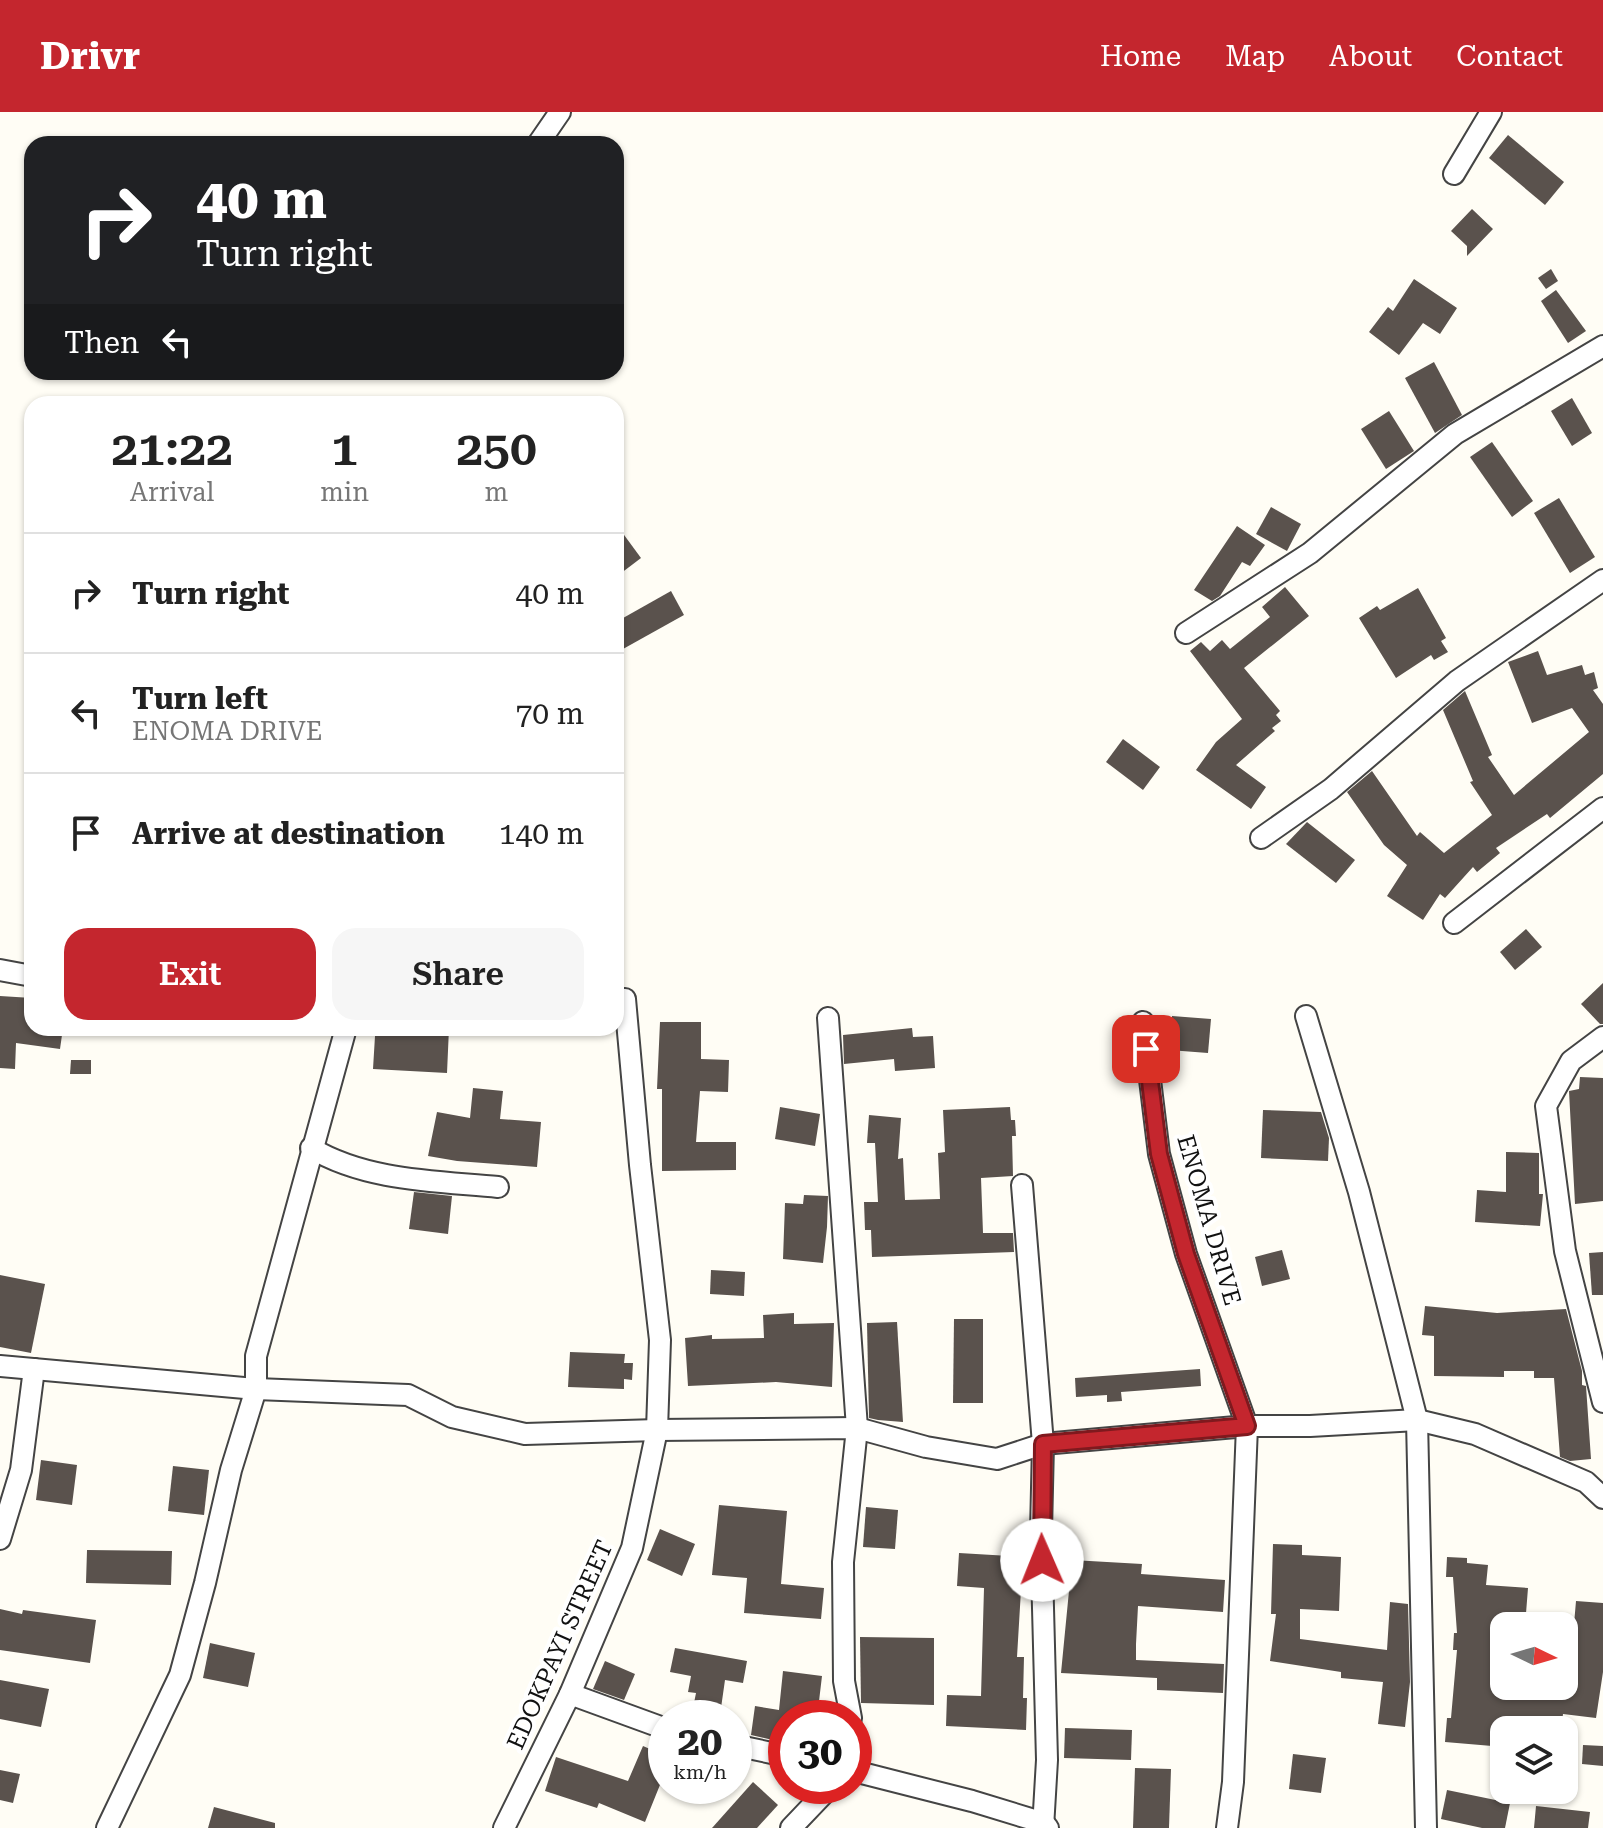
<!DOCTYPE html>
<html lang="en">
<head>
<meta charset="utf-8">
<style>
	body { margin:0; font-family:"Roboto Serif",serif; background:#f6f6f6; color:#222; height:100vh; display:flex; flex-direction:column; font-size:30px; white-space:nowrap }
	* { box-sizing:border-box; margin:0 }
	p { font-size:26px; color:#767676 }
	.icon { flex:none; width:44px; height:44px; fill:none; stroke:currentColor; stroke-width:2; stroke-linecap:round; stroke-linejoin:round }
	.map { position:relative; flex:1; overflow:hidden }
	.sheet { position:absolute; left:24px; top:284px; width:600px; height:640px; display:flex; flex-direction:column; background:#fff; border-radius:24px; box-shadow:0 2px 6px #0004 }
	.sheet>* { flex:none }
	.hud { position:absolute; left:24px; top:24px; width:600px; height:244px; border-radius:24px; box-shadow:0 2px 6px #0004; background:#202124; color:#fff; overflow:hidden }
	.needle { width:52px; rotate:95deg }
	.tools { position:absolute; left:1490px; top:1500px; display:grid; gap:16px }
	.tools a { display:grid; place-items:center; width:88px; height:88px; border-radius:16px; background:#fff; box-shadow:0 2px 6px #0004; font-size:40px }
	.speed { position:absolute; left:648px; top:1588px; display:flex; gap:16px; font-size:40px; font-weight:700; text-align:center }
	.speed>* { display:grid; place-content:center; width:104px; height:104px; border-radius:50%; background:#fff; box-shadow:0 2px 6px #0004; line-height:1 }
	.speed small { font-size:20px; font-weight:400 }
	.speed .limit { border:12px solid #d22; background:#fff; color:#111 }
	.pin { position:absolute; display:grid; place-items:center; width:68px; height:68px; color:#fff; margin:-34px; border-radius:16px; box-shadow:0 4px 12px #0006 }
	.me { position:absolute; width:88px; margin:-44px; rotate:359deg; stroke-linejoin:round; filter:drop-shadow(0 0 6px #0008) }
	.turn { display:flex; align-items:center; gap:28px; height:168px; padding:0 40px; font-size:36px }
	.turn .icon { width:104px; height:104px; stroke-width:2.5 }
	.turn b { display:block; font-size:56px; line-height:68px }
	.then { display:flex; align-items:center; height:76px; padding:0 40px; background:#0003; gap:16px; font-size:30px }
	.eta { display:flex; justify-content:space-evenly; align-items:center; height:136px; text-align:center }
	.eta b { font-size:48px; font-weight:600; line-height:56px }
	.action { display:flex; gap:16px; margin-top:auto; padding:16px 40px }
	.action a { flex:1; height:92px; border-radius:24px; background:#c4262e; color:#fff; font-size:32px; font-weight:600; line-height:92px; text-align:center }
	.action a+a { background:#f6f6f6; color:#222 }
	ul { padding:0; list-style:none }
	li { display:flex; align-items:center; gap:24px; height:120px; padding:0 40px; border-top:2px solid #e0e0e0 }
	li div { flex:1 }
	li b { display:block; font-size:30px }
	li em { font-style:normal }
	header { display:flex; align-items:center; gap:48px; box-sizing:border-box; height:112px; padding:0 40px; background:#c4262e; color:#fff }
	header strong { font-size:38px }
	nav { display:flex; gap:44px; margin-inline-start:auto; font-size:28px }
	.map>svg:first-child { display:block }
	.building { fill:#5a524d }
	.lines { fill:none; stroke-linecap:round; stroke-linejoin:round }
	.street-casing { stroke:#444; stroke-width:24 }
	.street { stroke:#fff; stroke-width:20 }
	.route-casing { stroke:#7f191e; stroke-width:20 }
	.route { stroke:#c4262e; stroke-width:14 }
	.labels { text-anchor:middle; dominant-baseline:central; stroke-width:8; stroke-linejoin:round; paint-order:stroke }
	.street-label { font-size:24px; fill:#111; stroke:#fff }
</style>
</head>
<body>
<header>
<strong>Drivr</strong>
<nav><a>Home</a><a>Map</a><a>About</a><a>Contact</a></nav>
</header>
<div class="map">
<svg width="1603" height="1716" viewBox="0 0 1603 1716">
	<rect width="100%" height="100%" fill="#fffdf5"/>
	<g class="building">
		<polygon points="1508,23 1564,70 1545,93 1489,46"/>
		<polygon points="1472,97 1493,117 1467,144 1467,134 1451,119"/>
		<polygon points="1551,157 1558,169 1546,177 1538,166"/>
		<polygon points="1414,167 1457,196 1440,222 1423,211 1399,243 1369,220 1388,195 1393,199"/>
		<polygon points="1556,178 1586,219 1568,231 1541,189"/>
		<polygon points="1434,250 1462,303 1435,321 1405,266"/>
		<polygon points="1572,286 1592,321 1572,334 1551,299"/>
		<polygon points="1389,299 1414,339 1386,357 1361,317"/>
		<polygon points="1492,330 1533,389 1512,405 1470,345"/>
		<polygon points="1559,386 1595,445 1570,461 1534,401"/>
		<polygon points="1271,395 1301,412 1287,439 1256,422"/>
		<polygon points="616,412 641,446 616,465"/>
		<polygon points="1237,414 1265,433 1250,454 1242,450 1220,484 1212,489 1194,478"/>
		<polygon points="1285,475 1309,504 1244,556 1280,599 1276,603 1281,609 1272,616 1275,619 1236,653 1266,675 1251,697 1196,658 1216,630 1242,607 1190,539 1201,530 1210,539 1222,528 1230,537 1270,505 1262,495"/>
		<polygon points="1418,476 1446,526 1441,529 1448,540 1434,548 1431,543 1396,566 1359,506 1377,494 1380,498"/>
		<polygon points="671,479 684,503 623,537 616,524 616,510"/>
		<polygon points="1538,539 1547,563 1582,553 1585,563 1594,560 1598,576 1593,578 1603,592 1603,662 1550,706 1547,702 1496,736 1500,741 1477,760 1473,755 1445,786 1440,782 1423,808 1387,784 1407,753 1384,733 1347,680 1372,659 1417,724 1420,720 1444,741 1492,703 1470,670 1473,669 1443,598 1465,579 1492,643 1488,645 1514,683 1589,620 1572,596 1532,611 1508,550"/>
		<polygon points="1123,627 1160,655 1143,678 1106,650"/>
		<polygon points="1307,710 1355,748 1336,771 1286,732"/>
		<polygon points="1526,817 1542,835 1515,858 1500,840"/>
		<polygon points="1603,871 1603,912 1600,912 1581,892"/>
		<polygon points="0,884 32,886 32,916 63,916 60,937 16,931 15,957 0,956"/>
		<polygon points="1172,904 1211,907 1208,941 1169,938"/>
		<polygon points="660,910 701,910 701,947 729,948 728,980 700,979 696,1030 736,1030 736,1058 662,1059 662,977 657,977"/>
		<polygon points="380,916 449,916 447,961 373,957 375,924 380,924"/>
		<polygon points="912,916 913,925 933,924 935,956 895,959 894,947 844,952 843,923"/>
		<polygon points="71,948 91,948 91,962 70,962"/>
		<polygon points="1580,965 1603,966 1603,1089 1575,1092 1569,979 1579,977"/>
		<polygon points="473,976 503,979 500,1007 541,1010 537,1055 457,1049 428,1044 437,1000 470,1006"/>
		<polygon points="780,995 820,1002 815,1034 775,1027"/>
		<polygon points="1010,995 1011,1008 1015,1008 1016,1024 1012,1024 1013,1064 981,1066 983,1121 1013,1121 1014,1140 872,1145 871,1118 865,1118 864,1090 878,1090 875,1031 867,1031 869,1003 901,1006 898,1047 903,1046 905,1088 940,1087 938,1041 945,1040 943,998"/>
		<polygon points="1263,998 1321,1000 1329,1026 1328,1049 1261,1046"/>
		<polygon points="1506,1040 1539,1041 1539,1082 1543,1082 1540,1114 1475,1110 1477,1078 1506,1080"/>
		<polygon points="414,1080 452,1084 448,1122 409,1117"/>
		<polygon points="804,1083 828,1084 827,1115 823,1151 783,1147 785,1091 803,1092"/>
		<polygon points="1282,1138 1290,1167 1262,1174 1255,1145"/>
		<polygon points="1603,1140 1603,1183 1592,1183 1589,1141"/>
		<polygon points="711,1158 745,1160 744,1184 710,1182"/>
		<polygon points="0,1163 45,1172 31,1241 0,1235"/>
		<polygon points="1425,1194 1497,1201 1566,1197 1582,1259 1582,1273 1586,1274 1591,1347 1570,1349 1560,1345 1554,1266 1534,1266 1534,1259 1504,1259 1504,1265 1434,1264 1434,1224 1422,1223"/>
		<polygon points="794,1201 794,1212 834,1211 832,1275 776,1270 688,1274 685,1226 712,1223 712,1227 764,1226 763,1203"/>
		<polygon points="954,1207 983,1207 983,1291 953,1291"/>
		<polygon points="897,1210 903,1310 878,1308 869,1306 867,1211"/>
		<polygon points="570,1240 625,1242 624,1251 633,1251 632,1268 624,1267 624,1277 568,1275"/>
		<polygon points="1200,1257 1201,1274 1121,1280 1122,1289 1107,1290 1107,1283 1076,1285 1075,1266"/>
		<polygon points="41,1348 77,1353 72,1393 36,1388"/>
		<polygon points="173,1354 209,1358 204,1403 168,1399"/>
		<polygon points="719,1393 787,1399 781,1472 824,1476 821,1507 744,1501 747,1466 712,1463"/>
		<polygon points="866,1395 898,1398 895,1437 863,1435"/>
		<polygon points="660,1417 695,1432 682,1464 647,1448"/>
		<polygon points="1273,1432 1302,1433 1302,1443 1341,1445 1339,1499 1300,1497 1300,1527 1387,1538 1390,1490 1408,1492 1410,1570 1405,1615 1378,1612 1383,1570 1341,1566 1341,1560 1270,1549 1276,1502 1271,1502"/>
		<polygon points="87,1438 172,1439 171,1473 86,1471"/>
		<polygon points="959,1441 1027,1445 1025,1479 1021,1478 1017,1545 1024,1545 1023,1586 1027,1586 1026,1618 946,1614 947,1583 981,1584 984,1476 957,1474"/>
		<polygon points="1447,1445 1467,1446 1467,1451 1488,1453 1486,1473 1528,1476 1525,1514 1504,1514 1504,1574 1564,1574 1564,1524 1573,1524 1576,1489 1603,1491 1603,1560 1596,1606 1563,1602 1561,1618 1545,1618 1546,1612 1527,1609 1525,1618 1504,1618 1504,1635 1445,1630 1447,1606 1451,1606 1457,1538 1453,1538 1454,1521 1457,1521 1453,1465 1446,1465"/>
		<polygon points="1072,1448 1142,1452 1141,1462 1225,1468 1223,1500 1138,1494 1136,1532 1136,1548 1224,1552 1223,1581 1157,1578 1157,1566 1061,1561"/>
		<polygon points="0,1497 22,1502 23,1498 96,1508 90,1551 0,1538"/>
		<polygon points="860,1525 934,1526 934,1593 861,1591"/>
		<polygon points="210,1531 255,1541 248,1575 203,1566"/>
		<polygon points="675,1536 747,1549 743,1571 725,1568 721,1596 694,1591 696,1581 688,1580 691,1564 670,1560"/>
		<polygon points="605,1549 635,1562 624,1588 593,1577"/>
		<polygon points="783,1559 822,1564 817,1606 786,1606 786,1631 751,1623 755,1594 779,1598"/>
		<polygon points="0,1568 49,1577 41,1615 0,1607"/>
		<polygon points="1065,1616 1132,1618 1131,1648 1064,1646"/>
		<polygon points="1583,1633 1603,1634 1603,1654 1582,1652"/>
		<polygon points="643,1634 666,1644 666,1658 645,1710 599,1691 597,1696 545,1679 556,1645 628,1669"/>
		<polygon points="1293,1642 1326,1646 1321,1681 1289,1677"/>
		<polygon points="1135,1656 1171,1657 1169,1716 1133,1716"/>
		<polygon points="0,1658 20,1662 13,1691 0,1688"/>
		<polygon points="753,1670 778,1693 757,1716 712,1716"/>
		<polygon points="1447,1678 1510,1691 1505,1716 1482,1716 1441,1707"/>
		<polygon points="1536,1694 1590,1700 1588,1716 1534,1716"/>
		<polygon points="214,1695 275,1711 275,1716 208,1716"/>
	</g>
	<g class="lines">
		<defs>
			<g id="street">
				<polyline points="538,32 560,0"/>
				<polyline points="1454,62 1491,0"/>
				<polyline points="1186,521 1310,441 1455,322 1603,234"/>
				<polyline points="1261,726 1331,677 1457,569 1603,468"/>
				<polyline points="1454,811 1603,696"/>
				<polyline points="0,858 32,864"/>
				<polyline points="1306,904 1359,1080 1417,1308 1426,1716"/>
				<polyline points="828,906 857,1316 843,1450 844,1569 851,1606"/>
				<polyline points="1143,910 1159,1042 1186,1142 1247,1314 1233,1670 1227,1716"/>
				<polyline points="1603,925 1571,949 1546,994 1565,1139 1603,1290"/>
				<path d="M 311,1036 C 366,1069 436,1069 498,1075"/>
				<polyline points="1022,1073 1043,1332 1041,1420 1047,1648 1043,1716"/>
				<polyline points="0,1254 256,1277 408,1283 452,1305 525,1322 657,1318 857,1316 926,1335 997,1347 1043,1332 1247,1314 1310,1314 1417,1308 1475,1322 1586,1370 1603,1386"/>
				<polyline points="0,1427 21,1358 34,1257"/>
				<polyline points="570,1582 666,1617"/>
				<polyline points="734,1633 786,1644"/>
				<polyline points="854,1659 972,1689 1044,1711 1048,1716"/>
				<polyline points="107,1716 180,1563 205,1471 231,1358 256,1277 256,1244 346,916"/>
				<polyline points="504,1716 570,1582 632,1436 657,1318 660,1228 640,1053 625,887"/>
				<polyline points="791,1716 831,1674"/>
			</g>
		</defs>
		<use href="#street" class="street-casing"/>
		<use href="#street" class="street"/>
	</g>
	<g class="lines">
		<defs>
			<polyline id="route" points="1042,1448 1043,1332 1247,1314 1186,1142 1159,1042 1146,937"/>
		</defs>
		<use href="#route" class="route-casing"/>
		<use href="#route" class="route"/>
	</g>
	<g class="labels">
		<g class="street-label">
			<text transform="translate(1209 1108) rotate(74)">ENOMA DRIVE</text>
			<text transform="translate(560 1533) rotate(-66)">EDOKPAYI STREET</text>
		</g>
	</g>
</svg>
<div class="tools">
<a><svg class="needle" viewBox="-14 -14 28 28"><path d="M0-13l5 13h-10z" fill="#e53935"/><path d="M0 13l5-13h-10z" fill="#767676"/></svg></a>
<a><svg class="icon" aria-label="layers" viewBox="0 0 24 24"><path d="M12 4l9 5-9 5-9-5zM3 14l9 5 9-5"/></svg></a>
</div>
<div class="speed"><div>20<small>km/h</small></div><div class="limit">30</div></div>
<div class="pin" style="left:1146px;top:937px;background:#d93025"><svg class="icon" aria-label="arrive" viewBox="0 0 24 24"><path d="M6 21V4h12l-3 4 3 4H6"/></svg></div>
<svg class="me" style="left:1042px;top:1448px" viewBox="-20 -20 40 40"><circle r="19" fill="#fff"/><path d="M0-13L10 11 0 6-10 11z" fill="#c4262e"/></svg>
<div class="hud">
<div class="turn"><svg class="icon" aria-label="right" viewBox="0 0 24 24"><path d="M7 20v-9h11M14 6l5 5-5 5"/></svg><div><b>40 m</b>Turn right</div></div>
<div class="then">Then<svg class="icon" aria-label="left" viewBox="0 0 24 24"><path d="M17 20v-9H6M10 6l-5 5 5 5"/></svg></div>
</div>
<section class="sheet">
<div class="eta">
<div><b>21:22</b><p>Arrival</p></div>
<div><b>1</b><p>min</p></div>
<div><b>250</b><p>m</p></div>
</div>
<ul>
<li><svg class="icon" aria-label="right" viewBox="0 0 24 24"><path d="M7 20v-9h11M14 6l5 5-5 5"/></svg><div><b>Turn right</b></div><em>40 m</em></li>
<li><svg class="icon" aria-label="left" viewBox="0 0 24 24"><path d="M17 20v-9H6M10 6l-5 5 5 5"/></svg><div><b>Turn left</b><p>ENOMA DRIVE</p></div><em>70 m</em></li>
<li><svg class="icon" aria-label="arrive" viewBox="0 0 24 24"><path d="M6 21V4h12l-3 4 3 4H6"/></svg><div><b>Arrive at destination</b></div><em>140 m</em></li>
</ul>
<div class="action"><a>Exit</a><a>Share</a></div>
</section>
</div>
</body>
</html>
